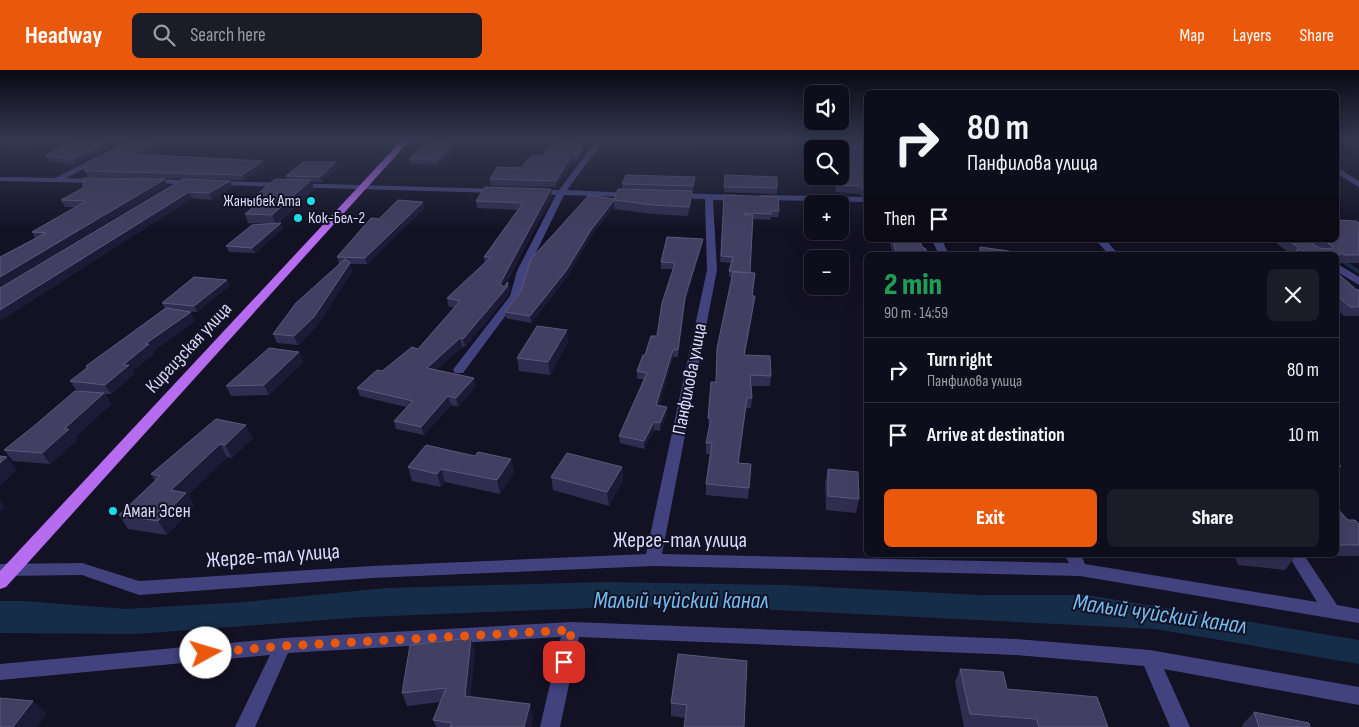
<!DOCTYPE html>
<html lang="en">
<head>
<meta charset="utf-8">
<style>
	body { margin:0; font-family:"Sofia Sans Condensed",sans-serif; background:#1c1b28; color:#f1f3f6; height:100vh; display:flex; flex-direction:column; font-size:19px; white-space:nowrap }
	* { box-sizing:border-box; margin:0 }
	p { font-size:16px; color:#9b9ca3 }
	.icon { flex:none; width:28px; height:28px; fill:none; stroke:currentColor; stroke-width:2; stroke-linecap:round; stroke-linejoin:round }
	.map { position:relative; flex:1; overflow:hidden }
	.sheet { position:absolute; left:864px; top:182px; width:475px; height:305px; display:flex; flex-direction:column; background:#0e0d1b; border-radius:8px; box-shadow:0 5px 20px #0002,0 0 0 1px #2e2d3a }
	.sheet>* { flex:none }
	.top-card { position:absolute; left:864px; top:20px; width:475px; height:152px; border-radius:8px; box-shadow:0 5px 20px #0002,0 0 0 1px #2e2d3a; background:#0e0d1b; color:#f1f3f6; overflow:hidden }
	.tools { position:absolute; left:804px; top:15px; display:grid; gap:10px }
	.tools a { display:grid; place-items:center; width:45px; height:45px; border-radius:8px; background:#0e0d1b; box-shadow:0 5px 20px #0002,0 0 0 1px #2e2d3a; font-size:25px }
	.pin { position:absolute; display:grid; place-items:center; width:42px; height:42px; color:#fff; margin:-21px; border-radius:10px; box-shadow:0 2px 8px #0006 }
	.me { position:absolute; width:55px; margin:-28px; rotate:84deg; stroke-linejoin:round; filter:drop-shadow(0 0 4px #0008) }
	.turn { display:flex; align-items:center; gap:18px; height:105px; padding:0 20px; font-size:22px }
	.turn .icon { width:65px; height:65px; stroke-width:2.5 }
	.turn b { display:block; font-size:35px; line-height:42px }
	.then { display:flex; align-items:center; height:48px; padding:0 20px; background:#0003; gap:10px; font-size:19px }
	.round { display:grid; place-items:center; flex:none; width:52px; height:52px; border-radius:8px; background:#1c1b28 }
	.overview { display:flex; align-items:center; justify-content:space-between; height:85px; padding:0 20px }
	h1 { font-size:30px; font-weight:800; line-height:38px; color:#1e9e55 }
	.cta { display:flex; gap:10px; margin-top:auto; padding:10px 20px }
	.cta a { flex:1; height:58px; border-radius:8px; background:#ea580c; color:#fff; font-size:20px; font-weight:800; line-height:58px; text-align:center }
	.cta a+a { background:#1c1b28; color:#f1f3f6 }
	ul { padding:0; list-style:none }
	li { display:flex; align-items:center; gap:15px; height:65px; padding:0 20px; border-top:1px solid #2e2d3a }
	li div { flex:1 }
	li b { display:block; font-size:19px }
	li em { font-style:normal }
	header { display:flex; align-items:center; gap:30px; box-sizing:border-box; height:70px; padding:0 25px; background:#ea580c; color:#fff }
	header strong { font-size:24px }
	nav { display:flex; gap:28px; margin-inline-start:auto; font-size:18px }
	.search { width:350px; height:45px; background:#1c1b28; display:flex; align-items:center; gap:12px; box-sizing:border-box; padding:0 18px; border-radius:8px; color:#9b9ca3; font-size:19px }
	.map>svg:first-child { display:block }
	.water { fill:#162d4a }
	.lines { fill:none; stroke-linecap:round; stroke-linejoin:round }
	.stream { fill:#162d4a; fill-rule:evenodd }
	.minor { fill:#42437e; fill-rule:evenodd }
	.major { fill:#b56cef; fill-rule:evenodd }
	.wall { fill:#312d50 }
	.shaded-wall { fill:#1d1a37 }
	.building { fill:#433f62; stroke:#5b587a }
	.route { stroke:#ea580c; stroke-width:9; stroke-dasharray:0 16.2 }
	.poi-dot { fill:#1adee6; stroke:#131124; stroke-width:2 }
	.labels { text-anchor:middle; dominant-baseline:central; stroke-width:4; stroke-linejoin:round; paint-order:stroke }
	.far-poi-label { font-size:16px; fill:#dad9fb; stroke:#131124; text-anchor:end }
	.street-label { font-size:19px; fill:#dad9fb; stroke:#131124 }
	.poi-label { font-size:19px; fill:#dad9fb; stroke:#131124; text-anchor:start }
	.near-street-label { font-size:22px; fill:#dad9fb; stroke:#131124 }
	.near-water-label { font-size:24px; font-style:italic; fill:#72bdef; stroke:#131124 }
</style>
</head>
<body>
<header>
<strong>Headway</strong>
<div class="search"><svg class="icon" aria-label="search" viewBox="0 0 24 24"><circle cx="10" cy="10" r="6"/><path d="M15 15l6 6"/></svg>Search here</div>
<nav><a>Map</a><a>Layers</a><a>Share</a></nav>
</header>
<div class="map">
<svg width="1359" height="657" viewBox="0 0 1359 657">
	<rect width="100%" height="100%" fill="#131124"/>
	<polygon class="water" points="605,512 785,515 980,525 1087,525 1359,570 1359,594 1155,559 697,536 644,536 364,547 136,564 0,563 0,531 24,531 126,539 244,532 386,518"/>
	<g class="lines">
		<polygon class="stream" points="1336,184 1359,200 1359,204 1336,189 1336,185 1334,185"/>
		<g class="minor">
			<polygon points="597,70 604,70 567,120 631,123 635,125 631,127 564,125 527,201 520,226 463,303 455,303 453,300 455,297 510,226 517,201 556,125 536,124 532,122 536,120 559,120"/>
			<polygon points="100,85 104,87 103,89 66,108 99,109 103,111 102,113 0,111 0,107 55,108"/>
			<polygon points="1336,97 1359,111 1359,117 1336,103"/>
			<polygon points="146,109 499,119 503,121 499,123 149,113 145,111"/>
			<polygon points="676,123 739,125 743,128 739,131 713,130 717,200 662,484 1069,493 1065,485 1081,485 1085,494 1317,532 1288,485 1304,485 1337,535 1359,539 1359,553 1080,506 653,496 372,508 139,525 82,505 0,506 0,494 82,493 139,511 372,496 646,484 707,200 705,129 673,128 672,126"/>
			<polygon points="761,125 866,127 866,132 758,130 758,126"/>
			<polygon points="932,170 942,170 949,185 939,185"/>
			<polygon points="1096,170 1106,170 1119,185 1109,185"/>
			<polygon points="1336,193 1359,207 1359,215 1336,201"/>
			<polygon points="572,552 1016,569 1150,580 1359,617 1359,635 1164,599 1190,657 1170,657 1144,596 1016,585 579,567 560,657 540,657 561,567 288,583 255,657 235,657 270,585 0,610 0,594 283,568"/>
		</g>
		<polygon class="major" points="402,70 410,70 6,517 0,519 0,501"/>
	</g>
	<g class="wall">
		<polygon points="0,70 32,70 31,78 0,74"/>
		<polygon points="72,70 75,95 49,91 46,86"/>
		<polygon points="130,70 175,70 144,85 265,96 244,110 88,107 85,101"/>
		<polygon points="430,70 460,70 461,72 438,95 410,94 409,89"/>
		<polygon points="557,70 596,70 590,75 582,75 582,87 578,91 573,91 556,117 491,116 490,109 521,98 542,86"/>
		<polygon points="601,70 694,70 694,75 602,75"/>
		<polygon points="828,70 866,70 866,127 861,126 860,124 836,122 833,106 840,106 840,79 828,79"/>
		<polygon points="336,92 338,97 322,112 311,112 314,119 277,154 281,153 283,159 255,183 229,182 226,176 266,154 248,153 245,144 254,136 252,129 287,110 286,106"/>
		<polygon points="725,105 777,118 777,124 724,122"/>
		<polygon points="695,107 693,121 692,121 692,130 688,146 653,144 614,139 614,136 591,166 567,207 531,253 506,248 505,242 614,129 622,119 622,114"/>
		<polygon points="183,109 230,111 232,117 212,130 192,128 0,251 0,218"/>
		<polygon points="167,116 0,217 0,187 35,168 32,162 75,137 65,137 61,130"/>
		<polygon points="724,125 779,141 778,147 771,147 770,150 752,149 750,203 753,226 755,226 754,236 745,285 771,306 770,316 751,316 752,328 751,338 746,338 739,393 751,394 748,429 706,425 706,414 710,384 706,384 706,373 709,359 708,348 716,312 732,207 729,207 729,201 732,193 720,192"/>
		<polygon points="552,126 504,217 508,212 510,220 508,225 465,277 462,277 436,300 474,308 476,316 458,337 451,335 424,365 396,359 394,351 406,337 360,326 357,318 418,279 454,238 448,236 447,228 485,193 484,187 518,140 477,138 476,131"/>
		<polygon points="423,132 424,138 367,194 350,194 352,201 317,256 298,275 277,273 273,264 340,193 339,193 337,187 379,149"/>
		<polygon points="1359,153 1359,193 1340,193 1336,191 1336,185 1292,185 1272,170 1307,170 1319,178 1308,170 1336,170"/>
		<polygon points="703,169 702,175 685,234 678,287 673,287 659,335 667,344 660,361 654,360 644,379 620,373 619,366 644,309 637,309 637,301 645,285 657,266 673,199 661,199 661,192"/>
		<polygon points="889,170 919,170 923,178 929,185 893,185"/>
		<polygon points="1003,170 1040,170 1039,173 1004,172"/>
		<polygon points="1336,202 1357,220 1359,220 1359,246 1344,246 1336,239"/>
		<polygon points="227,210 229,216 197,242 184,241 195,251 153,281 154,284 132,301 134,304 111,324 105,324 111,334 75,367 77,370 50,394 13,391 4,380 86,322 76,320 70,311 165,238 162,233"/>
		<polygon points="568,272 550,305 519,301 517,288"/>
		<polygon points="299,282 303,292 269,325 231,326 226,316"/>
		<polygon points="216,349 253,368 232,388 227,387 188,425 194,436 167,465 128,459 119,445 155,411 151,404"/>
		<polygon points="475,386 511,389 514,402 500,424 445,412 441,417 412,411 408,397"/>
		<polygon points="1336,395 1341,396 1336,401"/>
		<polygon points="622,397 623,410 609,436 553,420 551,407"/>
		<polygon points="828,399 859,429 856,443 826,440 825,413"/>
		<polygon points="1336,437 1348,450 1359,454 1359,486 1318,486 1317,485 1336,485"/>
		<polygon points="1234,485 1294,485 1295,487 1285,500 1238,495"/>
		<polygon points="475,582 470,627 533,647 531,657 436,657 433,650 440,632 407,636 402,623"/>
		<polygon points="747,591 685,648 671,646 671,633"/>
		<polygon points="960,599 1007,619 1108,657 964,657 955,612"/>
		<polygon points="1254,642 1310,657 1242,657 1242,655"/>
	</g>
	<g class="shaded-wall">
		<polygon points="29,70 32,70 31,78 28,73"/>
		<polygon points="113,70 125,70 75,95 73,89"/>
		<polygon points="163,70 175,70 135,89 133,84"/>
		<polygon points="457,70 460,70 461,72 438,95 437,90"/>
		<polygon points="581,70 582,87 578,91 578,85"/>
		<polygon points="590,70 596,70 590,75"/>
		<polygon points="572,85 573,91 556,117 556,111"/>
		<polygon points="263,91 265,96 244,110 242,105"/>
		<polygon points="336,92 338,97 322,112 320,107"/>
		<polygon points="165,109 167,116 0,217 0,207"/>
		<polygon points="311,110 314,119 276,154 272,145"/>
		<polygon points="230,111 232,117 212,130 209,123"/>
		<polygon points="551,119 552,126 501,222 500,214"/>
		<polygon points="692,121 692,130 688,146 689,137"/>
		<polygon points="189,122 192,128 0,251 0,240"/>
		<polygon points="614,131 614,136 591,166 567,207 531,253 530,246 591,160"/>
		<polygon points="423,132 424,138 367,194 365,188"/>
		<polygon points="281,153 283,159 255,183 252,178"/>
		<polygon points="703,169 702,175 685,234 678,287 678,280 685,227"/>
		<polygon points="350,193 352,201 317,256 298,275 294,266"/>
		<polygon points="227,210 229,216 197,242 194,236"/>
		<polygon points="508,212 510,220 508,225 465,277 463,269"/>
		<polygon points="755,226 754,236 743,295 744,285"/>
		<polygon points="191,242 195,251 153,281 154,284 132,301 134,304 111,324 105,315 123,295 145,274"/>
		<polygon points="567,260 568,272 550,305 548,292"/>
		<polygon points="460,268 462,277 429,306 427,298"/>
		<polygon points="673,280 673,287 657,342 656,335"/>
		<polygon points="299,282 303,292 269,325 264,315"/>
		<polygon points="474,308 476,316 458,337 456,328"/>
		<polygon points="104,323 111,334 75,367 77,370 50,394 42,383 64,359"/>
		<polygon points="448,326 451,335 424,365 421,357"/>
		<polygon points="747,328 746,338 738,404 738,393"/>
		<polygon points="667,337 667,344 660,361 660,353"/>
		<polygon points="654,352 654,360 644,379 644,371"/>
		<polygon points="246,355 253,368 232,388 225,375"/>
		<polygon points="220,374 227,387 188,425 194,436 167,465 158,451 171,420"/>
		<polygon points="7,387 17,400 0,416 0,393"/>
		<polygon points="511,389 514,402 500,424 497,410"/>
		<polygon points="622,397 623,410 609,436 607,422"/>
		<polygon points="441,399 445,412 441,417 437,404"/>
		<polygon points="0,430 5,437 0,442"/>
		<polygon points="471,568 475,582 469,639 465,626"/>
		<polygon points="33,631 47,644 37,657 13,657"/>
		<polygon points="530,634 533,647 531,657 524,657"/>
	</g>
	<g class="building">
		<polygon points="2,70 29,70 28,73"/>
		<polygon points="72,70 113,70 73,89 46,86"/>
		<polygon points="130,70 163,70 133,84 263,91 242,105 85,101 86,94"/>
		<polygon points="430,70 457,70 437,90 409,89"/>
		<polygon points="557,70 581,70 581,80 578,85 572,85 556,111 490,109 497,97 521,98 531,86 542,86"/>
		<polygon points="829,70 866,70 866,119 863,119 862,116 837,115 835,106 840,106 840,79 830,79"/>
		<polygon points="303,92 336,92 320,107 286,106"/>
		<polygon points="626,105 695,107 693,116 622,114"/>
		<polygon points="725,105 777,107 777,118 724,117"/>
		<polygon points="84,108 165,109 0,207 0,187 46,163 32,162 86,131 61,130 83,118"/>
		<polygon points="183,109 230,111 209,123 189,122 0,240 0,218"/>
		<polygon points="275,109 311,110 272,145 245,144 263,129 252,129"/>
		<polygon points="485,117 551,119 500,214 504,217 508,212 507,217 463,269 460,268 427,298 474,308 456,328 448,326 421,357 394,351 413,331 357,318 377,300 382,301 412,277 418,279 460,231 447,228 491,187 484,187 523,133 476,131"/>
		<polygon points="618,119 692,121 689,137 653,135 614,130"/>
		<polygon points="589,125 614,129 614,130 591,160 566,201 530,246 505,242 521,221 531,189"/>
		<polygon points="724,125 778,127 779,141 771,141 771,144 745,143 745,146 746,144 753,145 750,203 729,201 733,187 721,186"/>
		<polygon points="398,130 423,132 365,188 337,187 371,148 379,149"/>
		<polygon points="1336,150 1356,151 1359,153 1359,185 1345,185 1341,183 1339,185 1292,185 1299,178 1288,170 1307,170 1319,178 1331,179 1333,177 1324,170 1336,170"/>
		<polygon points="281,153 252,178 226,176 252,155"/>
		<polygon points="667,167 703,169 685,227 678,280 673,280 656,335 667,337 660,353 654,352 644,371 619,366 647,303 637,301 643,285 645,285 651,266 657,266 662,233 675,193 661,192"/>
		<polygon points="893,170 919,170 923,178 925,178 929,185 897,185"/>
		<polygon points="980,177 1009,181 1010,185 980,185"/>
		<polygon points="345,189 350,193 314,247 294,266 273,264 296,233"/>
		<polygon points="733,202 755,203 752,226 755,226 744,285 770,286 771,306 750,305 752,328 747,328 738,393 751,394 749,418 706,414 712,373 706,373 711,349 708,348 711,312 716,312 717,278"/>
		<polygon points="1336,202 1357,220 1359,220 1359,237 1350,237 1336,225"/>
		<polygon points="194,207 227,210 194,236 162,233"/>
		<polygon points="166,238 191,242 145,274 149,274 123,295 129,295 105,315 70,311 87,298 86,296"/>
		<polygon points="537,256 567,260 548,292 517,288"/>
		<polygon points="269,278 299,282 264,315 226,316"/>
		<polygon points="75,321 104,323 64,359 69,359 42,383 4,380 34,356"/>
		<polygon points="216,349 246,355 225,375 220,374 171,420 186,423 158,451 119,445 160,406 151,404"/>
		<polygon points="426,375 475,386 478,382 511,389 497,410 441,399 437,404 408,397"/>
		<polygon points="567,383 622,397 607,422 551,407"/>
		<polygon points="0,386 7,387 0,393"/>
		<polygon points="1336,391 1341,396 1336,395"/>
		<polygon points="828,399 858,402 859,429 828,426"/>
		<polygon points="1336,437 1348,450 1355,450 1359,454 1359,475 1336,475"/>
		<polygon points="1280,485 1294,485 1295,487"/>
		<polygon points="471,568 465,626 530,634 524,657 450,657 452,653 433,650 446,618 402,623 410,575"/>
		<polygon points="678,584 747,591 744,657 684,657 687,635 671,633"/>
		<polygon points="960,599 1003,602 1007,619 1097,627 1108,657 1039,657 1036,649 970,644"/>
		<polygon points="0,628 33,631 13,657 0,657"/>
		<polygon points="1254,642 1309,653 1310,657 1259,657"/>
	</g>
	<linearGradient id="sky" x2="0" y2="1"><stop stop-color="#0a0914"/><stop offset="0.43" stop-color="#333850"/><stop offset="1" stop-color="#333850" stop-opacity="0"/></linearGradient>
	<rect width="1359" height="162" fill="url(#sky)"/>
	<g class="lines">
		<polyline class="route" points="206,583 283,576 572,560 564,592"/>
	</g>
	<g class="poi-dot">
		<circle cx="311" cy="131" r="5"/>
		<circle cx="298" cy="148" r="5"/>
		<circle cx="113" cy="441" r="5"/>
	</g>
	<g class="labels">
		<g class="far-poi-label">
			<text x="301" y="131">Жаныбек Ата</text>
			<text x="308" y="148" text-anchor="start">Кок-Бел-2</text>
		</g>
		<g class="street-label">
			<text transform="translate(189 278) rotate(-47)">Киргизская улица</text>
			<text transform="translate(690 309) rotate(-79)">Панфилова улица</text>
		</g>
		<g class="poi-label">
			<text x="123" y="441">Аман Эсен</text>
		</g>
		<g class="near-street-label">
			<text x="680" y="470">Жерге-тал улица</text>
			<text transform="translate(273 486) rotate(-4)">Жерге-тал улица</text>
		</g>
		<g class="near-water-label">
			<text x="681" y="530">Малый чуйский канал</text>
			<text transform="translate(1160 544) rotate(8)">Малый чуйский канал</text>
		</g>
	</g>
</svg>
<div class="tools">
<a><svg class="icon" aria-label="sound" viewBox="0 0 24 24"><path d="M4 9h4l5-4v14l-5-4H4zM17 9q2 3 0 6"/></svg></a>
<a><svg class="icon" aria-label="search" viewBox="0 0 24 24"><circle cx="10" cy="10" r="6"/><path d="M15 15l6 6"/></svg></a>
<a>+</a>
<a>−</a>
</div>
<div class="pin" style="left:564px;top:592px;background:#d93025"><svg class="icon" aria-label="arrive" viewBox="0 0 24 24"><path d="M6 21V4h12l-3 4 3 4H6"/></svg></div>
<svg class="me" style="left:206px;top:583px" viewBox="-20 -20 40 40"><circle r="19" fill="#fff"/><path d="M0-13L10 11 0 6-10 11z" fill="#ea580c"/></svg>
<div class="top-card">
<div class="turn"><svg class="icon" aria-label="right" viewBox="0 0 24 24"><path d="M7 20v-9h11M14 6l5 5-5 5"/></svg><div><b>80 m</b>Панфилова улица</div></div>
<div class="then">Then<svg class="icon" aria-label="arrive" viewBox="0 0 24 24"><path d="M6 21V4h12l-3 4 3 4H6"/></svg></div>
</div>
<section class="sheet">
<div class="overview"><div><h1>2 min</h1><p>90 m · 14:59</p></div><a class="round"><svg class="icon" aria-label="close" viewBox="0 0 24 24"><path d="M6 6l12 12M18 6L6 18"/></svg></a></div>
<ul>
<li><svg class="icon" aria-label="right" viewBox="0 0 24 24"><path d="M7 20v-9h11M14 6l5 5-5 5"/></svg><div><b>Turn right</b><p>Панфилова улица</p></div><em>80 m</em></li>
<li><svg class="icon" aria-label="arrive" viewBox="0 0 24 24"><path d="M6 21V4h12l-3 4 3 4H6"/></svg><div><b>Arrive at destination</b></div><em>10 m</em></li>
</ul>
<div class="cta"><a>Exit</a><a>Share</a></div>
</section>
</div>
</body>
</html>
